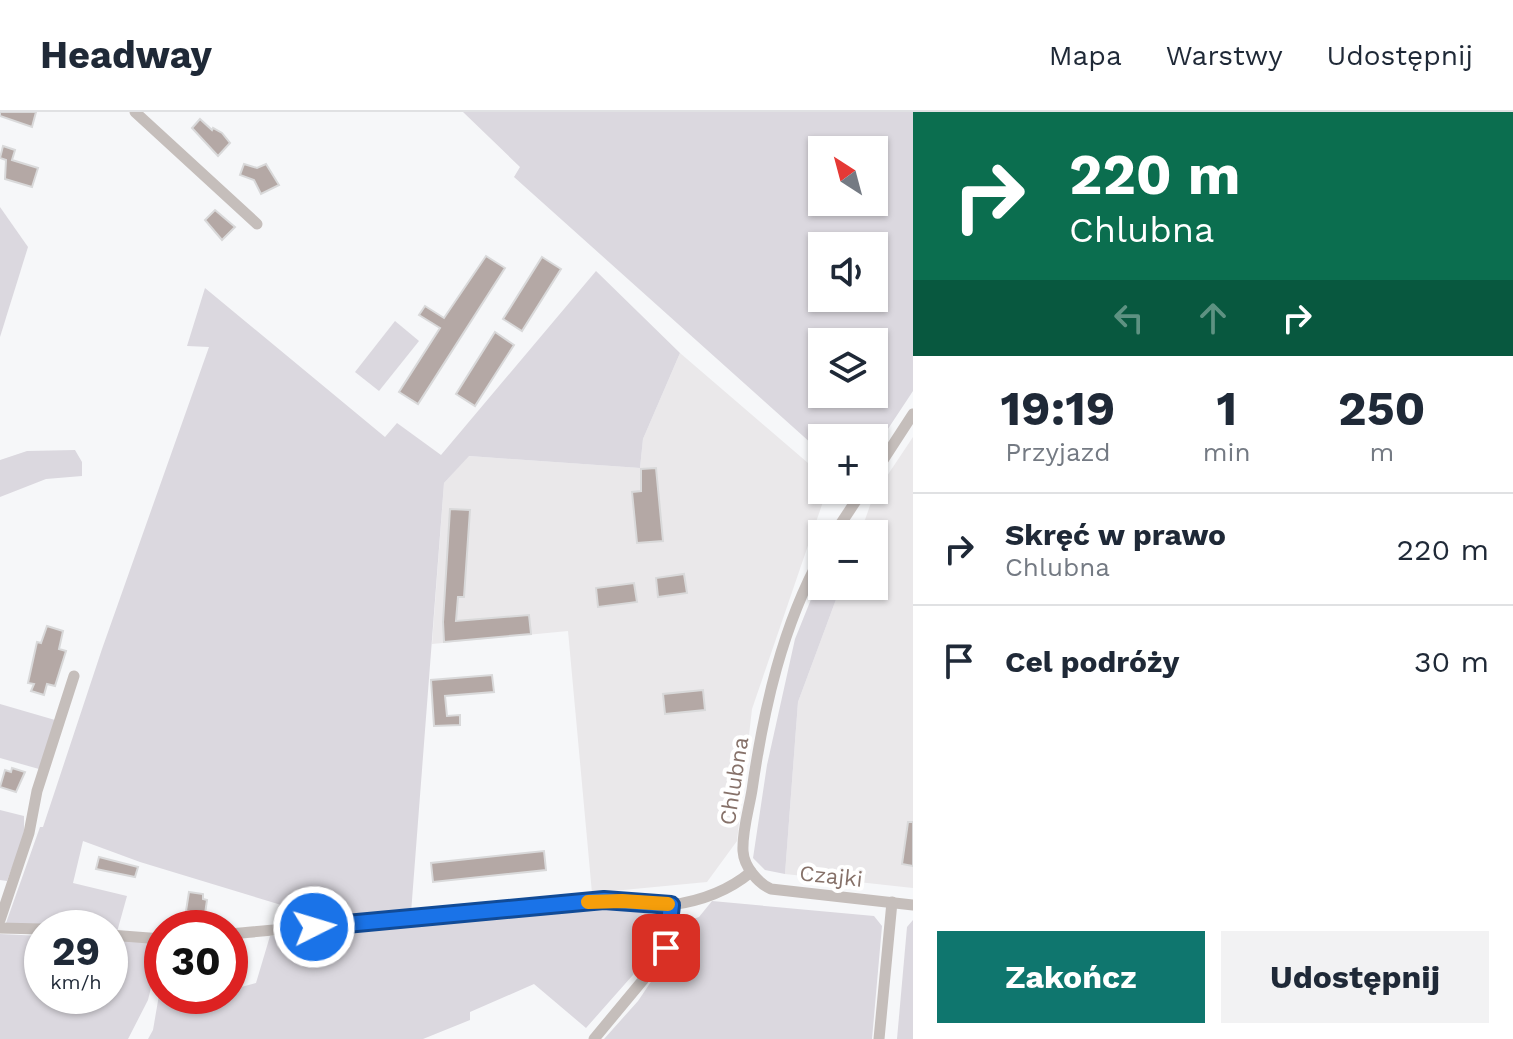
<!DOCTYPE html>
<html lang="pl">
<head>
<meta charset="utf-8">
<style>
	body { margin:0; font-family:"Work Sans",sans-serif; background:#f2f2f3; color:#1f2937; height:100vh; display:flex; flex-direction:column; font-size:30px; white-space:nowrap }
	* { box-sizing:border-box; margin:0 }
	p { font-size:26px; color:#747a83 }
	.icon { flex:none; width:44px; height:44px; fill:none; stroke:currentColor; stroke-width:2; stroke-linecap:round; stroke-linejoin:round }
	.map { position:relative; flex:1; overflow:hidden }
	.details { display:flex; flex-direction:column; background:#fff; width:600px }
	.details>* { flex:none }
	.banner { background:#0b6e4f; color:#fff; overflow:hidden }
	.needle { width:52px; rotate:324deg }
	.controls { position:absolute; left:808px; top:24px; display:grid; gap:16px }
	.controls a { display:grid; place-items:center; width:80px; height:80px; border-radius:0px; background:#fff; box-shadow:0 2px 6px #0004; font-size:40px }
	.speed { position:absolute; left:24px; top:798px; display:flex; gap:16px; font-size:40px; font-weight:700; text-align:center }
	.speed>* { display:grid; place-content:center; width:104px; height:104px; border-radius:50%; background:#fff; box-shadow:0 2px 6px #0004; line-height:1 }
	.speed small { font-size:20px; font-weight:400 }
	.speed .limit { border:12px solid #d22; background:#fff; color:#111 }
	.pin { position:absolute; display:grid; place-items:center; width:68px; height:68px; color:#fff; margin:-34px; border-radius:16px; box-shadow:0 4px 12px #0006 }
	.me { position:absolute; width:88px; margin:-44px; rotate:85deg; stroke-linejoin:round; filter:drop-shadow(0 0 6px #0008) }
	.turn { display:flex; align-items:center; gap:28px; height:168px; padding:0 24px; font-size:36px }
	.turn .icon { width:104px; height:104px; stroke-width:2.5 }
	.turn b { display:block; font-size:56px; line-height:68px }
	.lanes { display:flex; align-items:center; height:76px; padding:0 24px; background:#0003; justify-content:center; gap:40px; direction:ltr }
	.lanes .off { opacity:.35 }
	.eta { display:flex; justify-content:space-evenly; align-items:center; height:136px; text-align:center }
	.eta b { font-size:48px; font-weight:700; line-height:56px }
	.cta { display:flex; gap:16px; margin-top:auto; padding:16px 24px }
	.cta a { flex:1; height:92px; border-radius:0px; background:#0f766e; color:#fff; font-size:32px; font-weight:700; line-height:92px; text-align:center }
	.cta a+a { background:#f2f2f3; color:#1f2937 }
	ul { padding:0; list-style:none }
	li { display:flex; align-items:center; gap:24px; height:112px; padding:0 24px; border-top:2px solid #e0e1e3 }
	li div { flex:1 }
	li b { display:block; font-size:30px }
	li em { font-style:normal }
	header { display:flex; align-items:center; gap:48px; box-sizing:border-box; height:112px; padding:0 40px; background:#fff; border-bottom:2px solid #e0e1e3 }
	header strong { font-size:38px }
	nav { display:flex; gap:44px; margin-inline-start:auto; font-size:28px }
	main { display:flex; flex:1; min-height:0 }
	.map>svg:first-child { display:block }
	.built { fill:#eae8ea }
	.green { fill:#dbd8df; fill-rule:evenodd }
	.building { fill:#b4a8a5; stroke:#d9d9da; stroke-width:2 }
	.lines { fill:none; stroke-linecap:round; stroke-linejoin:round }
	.minor { stroke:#c5bebb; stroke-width:11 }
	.route-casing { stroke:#114b97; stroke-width:20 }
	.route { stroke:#1a73e8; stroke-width:14 }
	.slow { stroke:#f59e0b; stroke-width:14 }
	.labels { text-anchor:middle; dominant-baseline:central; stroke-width:8; stroke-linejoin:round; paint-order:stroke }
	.street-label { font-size:22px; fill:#867169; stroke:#fff }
</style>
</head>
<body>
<header>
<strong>Headway</strong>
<nav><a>Mapa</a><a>Warstwy</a><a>Udostępnij</a></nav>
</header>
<main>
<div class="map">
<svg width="913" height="927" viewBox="0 0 913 927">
	<rect width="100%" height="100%" fill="#f6f7f9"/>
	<g class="built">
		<polygon points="680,241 822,363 822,378 827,378 752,597 737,729 707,770 592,781 568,519 432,532 444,371 468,344 640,356 643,327"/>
		<polygon points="913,325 913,776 785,762 798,590 841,474 874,474 874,422 860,422 873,385"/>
	</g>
	<g class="green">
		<path d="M 463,0 L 913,0 L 913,279 L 874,338 L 874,326 L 822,326 L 822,341 L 514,65 L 520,55 ZM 822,38 L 874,38 L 874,90 L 822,90 ZM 822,134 L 874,134 L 874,186 L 822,186 ZM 822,230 L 874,230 L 874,282 L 822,282 Z"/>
		<polygon points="0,95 28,135 0,225"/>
		<polygon points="596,159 680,241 643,327 640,356 469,344 444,371 411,801 334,809 140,750 83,729 73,771 127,784 117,820 110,820 110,816 66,816 6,811 40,715 43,715 102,537 209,235 187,234 205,176 385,325 397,311 441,343"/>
		<polygon points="395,209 419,229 379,279 355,260"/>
		<polygon points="75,338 82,350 82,364 46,367 0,385 0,348 27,339"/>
		<polygon points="822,460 822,474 841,474 798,590 785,762 765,758 753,746 767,653 795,527"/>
		<polygon points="0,592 55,608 39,657 0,646"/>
		<polygon points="0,698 24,704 24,724 7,769 0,768"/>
		<polygon points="712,789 874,804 882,814 872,927 604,927 638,889 667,846 676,817 687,809 699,805"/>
		<polygon points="621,792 655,803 666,822 663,829 586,916 534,872 470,900 470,908 423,927 148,927 153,918 159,883 230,884 230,878 256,871 270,824"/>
		<polygon points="913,808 913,927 897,927 907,815"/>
		<polygon points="0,822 42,824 42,884 110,884 110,827 162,831 148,888 128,927 0,927"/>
	</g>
	<g class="building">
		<polygon points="0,0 36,0 32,15 0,4"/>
		<polygon points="200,7 212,18 213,16 222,21 230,31 218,44 192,16"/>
		<polygon points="3,34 15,38 12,48 38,56 32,75 5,67 6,48 0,46"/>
		<polygon points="244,52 257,56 266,52 279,73 261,82 254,68 240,63"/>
		<polygon points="215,98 235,115 222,128 205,108"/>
		<polygon points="486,144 505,156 418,292 399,280 440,216 419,203 425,194 444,206"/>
		<polygon points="542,145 561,157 522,219 503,207"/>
		<polygon points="495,220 514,233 475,294 456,282"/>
		<polygon points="656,356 663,429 637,431 632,380 641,379 641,357"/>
		<polygon points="450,397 470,398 464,485 458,485 456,509 529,503 531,522 444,530 443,510"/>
		<polygon points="684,462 687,481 658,485 656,466"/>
		<polygon points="634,471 637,490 598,495 596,476"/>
		<polygon points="47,514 63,519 59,537 66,539 55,574 47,572 44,583 31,579 34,572 28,571 37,530 41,531"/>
		<polygon points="492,563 494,580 445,584 447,604 460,603 460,613 434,614 431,568"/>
		<polygon points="703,578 705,598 665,602 663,582"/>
		<polygon points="12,656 25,660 16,680 0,675 5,658 11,660"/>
		<polygon points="908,710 913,710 913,754 902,752"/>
		<polygon points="544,739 546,758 433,770 431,751"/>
		<polygon points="99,745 138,755 135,765 96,757"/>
		<polygon points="189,780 203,782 203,787 207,788 205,802 186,799"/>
	</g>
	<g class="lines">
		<g class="minor">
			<polyline points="135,0 257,112"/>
			<polyline points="874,362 913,302"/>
			<polyline points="834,422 863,378"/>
			<path d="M 822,442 C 782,515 764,595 752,678 C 749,697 742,719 743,739 C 744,755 758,771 771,777 L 913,793"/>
			<polyline points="0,808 29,721 37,679 74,564"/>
			<polyline points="0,816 42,817"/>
			<polyline points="230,822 604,788 671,793"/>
			<polyline points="110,823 162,827"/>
			<path d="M 594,927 L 643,868 L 666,836 L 671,793 C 701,789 727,780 751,760"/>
			<polyline points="879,927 892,790"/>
		</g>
	</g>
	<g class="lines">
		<defs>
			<polyline id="route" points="314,815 604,788 671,793 666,836"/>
		</defs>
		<use href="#route" class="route-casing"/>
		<use href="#route" class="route"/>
		<polyline class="slow" points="588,790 622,789 668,792"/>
	</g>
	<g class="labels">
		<g class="street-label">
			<text transform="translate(734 669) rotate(-81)">Chlubna</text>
			<text transform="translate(831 764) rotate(6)">Czajki</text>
		</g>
	</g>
</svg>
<div class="controls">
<a><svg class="needle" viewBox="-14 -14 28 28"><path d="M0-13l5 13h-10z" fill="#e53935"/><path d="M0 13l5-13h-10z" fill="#747a83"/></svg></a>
<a><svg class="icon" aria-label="sound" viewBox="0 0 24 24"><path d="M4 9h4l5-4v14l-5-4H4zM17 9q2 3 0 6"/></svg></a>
<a><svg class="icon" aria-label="layers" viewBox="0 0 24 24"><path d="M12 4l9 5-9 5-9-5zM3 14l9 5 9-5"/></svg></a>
<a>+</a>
<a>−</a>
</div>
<div class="speed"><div>29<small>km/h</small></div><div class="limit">30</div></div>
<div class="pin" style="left:666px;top:836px;background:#d93025"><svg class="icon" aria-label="arrive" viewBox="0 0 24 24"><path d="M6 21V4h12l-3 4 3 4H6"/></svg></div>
<svg class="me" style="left:314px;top:815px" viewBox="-20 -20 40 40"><circle r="17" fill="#1a73e8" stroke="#fff" stroke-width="3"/><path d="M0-11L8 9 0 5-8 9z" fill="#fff"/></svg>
</div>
<section class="details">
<div class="banner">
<div class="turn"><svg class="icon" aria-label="right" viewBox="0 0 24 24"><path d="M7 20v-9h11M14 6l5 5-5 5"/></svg><div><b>220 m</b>Chlubna</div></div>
<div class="lanes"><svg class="icon off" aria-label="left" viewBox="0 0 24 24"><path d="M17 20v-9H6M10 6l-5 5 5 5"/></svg><svg class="icon off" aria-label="ahead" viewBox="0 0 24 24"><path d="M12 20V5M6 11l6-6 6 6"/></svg><svg class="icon" aria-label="right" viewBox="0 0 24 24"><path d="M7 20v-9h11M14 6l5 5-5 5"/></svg></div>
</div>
<div class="eta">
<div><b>19:19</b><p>Przyjazd</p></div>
<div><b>1</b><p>min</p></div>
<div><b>250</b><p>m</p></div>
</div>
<ul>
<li><svg class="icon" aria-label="right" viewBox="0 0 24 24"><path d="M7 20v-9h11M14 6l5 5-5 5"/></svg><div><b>Skręć w prawo</b><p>Chlubna</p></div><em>220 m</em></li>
<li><svg class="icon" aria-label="arrive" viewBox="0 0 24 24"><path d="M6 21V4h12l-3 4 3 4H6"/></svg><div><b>Cel podróży</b></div><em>30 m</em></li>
</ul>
<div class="cta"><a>Zakończ</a><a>Udostępnij</a></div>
</section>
</main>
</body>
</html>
